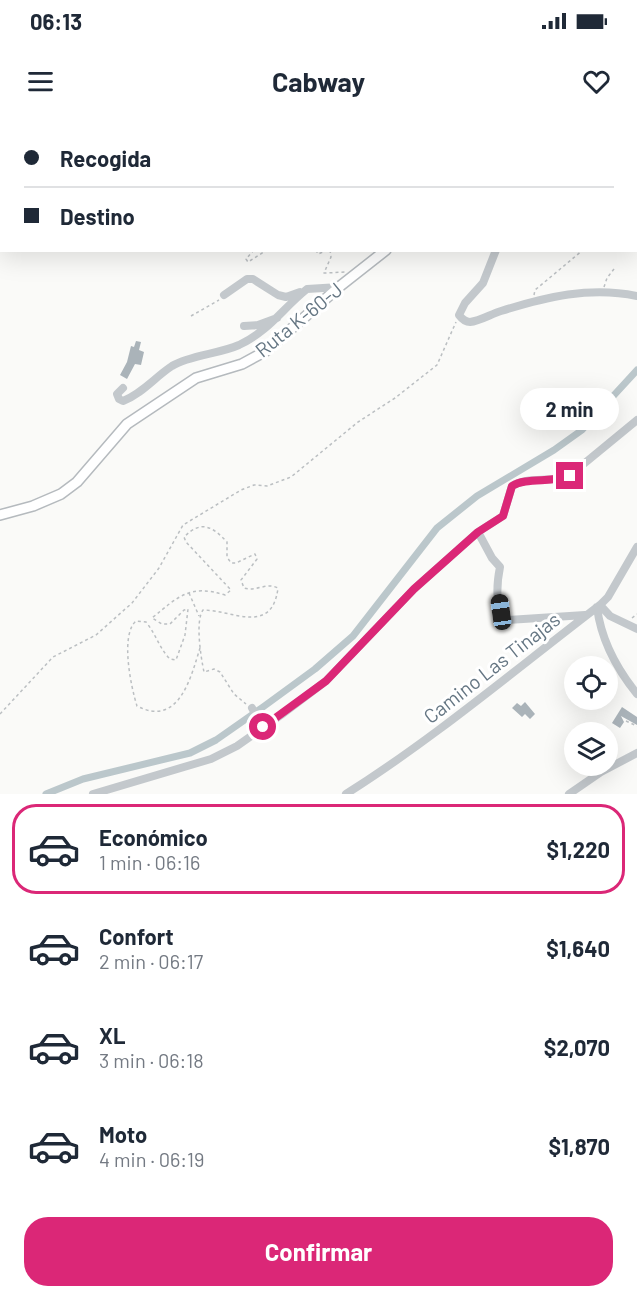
<!DOCTYPE html>
<html lang="es">
<head>
<meta charset="utf-8">
<style>
	:root { --surface:#fff; --page:#f6f6f7; --text:#1f2937; --muted:#747a83; --line:#e0e1e3; --accent:#db2777 }
	body { margin:0; font-family:Barlow,sans-serif; background:var(--page); color:var(--text); height:100vh; display:flex; flex-direction:column; font-size:22px; white-space:nowrap }
	* { box-sizing:border-box; margin:0 }
	p { font-size:20px; color:var(--muted) }
	.icon { flex:none; width:33px; height:33px; fill:none; stroke:currentColor; stroke-width:2; stroke-linecap:round; stroke-linejoin:round }
	.map { position:relative; height:674px; overflow:hidden }
	.side { display:flex; flex-direction:column; background:var(--surface); flex:1 }
	.side>* { flex:none }
	.hud { position:absolute; left:0px; top:0px; width:638px; height:132px; box-shadow:0 6px 24px #0002; display:grid; align-content:center; height:132px; padding:0 24px; background:var(--surface) }
	.tools { position:absolute; left:564px; top:536px; display:grid; gap:12px }
	.tools a { display:grid; place-items:center; width:54px; height:54px; border-radius:50%; background:var(--surface); box-shadow:0 6px 24px #0002; font-size:30px }
	.end { position:absolute; width:27px; height:27px; margin:-14px; border:8px solid #db2777; background:#fff; box-shadow:0 0 0 3px #fff }
	.from { border-radius:50% }
	.bubble { position:absolute; height:42px; border-radius:21px; background:var(--surface); box-shadow:0 6px 24px #0002; font-size:20px; font-weight:700; line-height:42px; text-align:center }
	.car { position:absolute; width:18px; height:36px; margin:-18px -9px; border-radius:8px; box-shadow:0 0 4px 2px #0007; background:linear-gradient(#222 24%,#8ab4d8 0 40%,#222 0 76%,#8ab4d8 0 86%,#222 0) }
	.hud b { display:flex; align-items:center; gap:21px; height:57px; font-size:22px }
	.hud b+b { border-top:2px solid var(--line) }
	.hud i { width:15px; height:15px; background:var(--text) }
	ul { padding:10px 0 0; list-style:none }
	li { display:flex; align-items:center; gap:18px; height:90px; margin:0 12px 9px; padding:0 12px; border:3px solid transparent; border-radius:24px }
	li div { flex:1 }
	li b { display:block; font-size:22px }
	li em { font-style:normal; font-weight:700 }
	li.selected { border-color:var(--accent) }
	li>.icon { width:54px; height:54px; stroke-width:1.5 }
	.cta { display:flex; gap:12px; margin-top:auto; padding:12px 24px }
	.cta a { flex:1; height:69px; border-radius:24px; background:var(--accent); color:#fff; font-size:24px; font-weight:700; line-height:69px; text-align:center }
	.status { display:flex; justify-content:space-between; align-items:center; height:42px; padding:0 30px; background:var(--surface); direction:ltr }
	.status svg { height:16px; fill:currentColor }
	header { display:flex; justify-content:space-between; align-items:center; height:78px; padding:0 24px; background:var(--surface); font-size:27px; font-weight:700 }
	.map>svg:first-child { display:block }
</style>
</head>
<body>
<div class="status"><b>06:13</b><svg viewBox="0 0 49 12"><path d="M0 12V9h3v3zM5 12V6h3v6zM10 12V3h3v9zM15 12V0h3v12zM26 1h20v11H26zM47 4h2v5h-2z"/></svg></div>
<header><svg class="icon" aria-label="menu" viewBox="0 0 24 24"><path d="M4 6h16M4 12h16M4 18h16"/></svg>Cabway<svg class="icon" aria-label="heart" viewBox="0 0 24 24"><path d="M12 20l-8-8c-3-5 5-10 8-4 3-6 11-1 8 4z"/></svg></header>
<div class="map">
<svg width="637" height="674" viewBox="0 0 637 674">
	<rect width="100%" height="100%" fill="#fafaf8"/>
	<g fill="none" stroke-linecap="round" stroke-linejoin="round">
		<path stroke="#bbc7cb" stroke-width="7" d="M46 674 83 659 190 633 216 620 263 587 315 549 353 516 437 408 477 376 554 330 582 310 637 250"/>
	</g>
	<path fill="#aab3b9" d="M136 221 141 222 139 230 144 232 141 245 135 244 127 259 120 255 127 242 131 226 134 227Z
		M525 582 535 594 530 599 525 594 522 597 512 588 517 583 521 586Z
		M622 587 637 597V605L621 596 624 602 620 608 612 603Z"/>
	<g fill="none" stroke-linecap="round" stroke-linejoin="round">
		<g stroke="#b5babe" stroke-width="12">
			<path id="major" d="M572 2 575 0
				M0 395 33 386 61 374 77 362 127 304 196 258 242 244 266 231 339 167 386 130"/>
		</g>
		<path stroke="#bbbfc2" stroke-width="1.5" stroke-dasharray="3 3" stroke-linecap="butt" d="M46 2V0
			M84 2 85 0
			M141 2 142 0
			M146 2 147 0
			M164 2 166 0
			M178 2V0
			M636 87H637
			M254 130 246 139 248 142 267 130
			M316 130 318 134 328 130
			M330 130 331 137 324 153 347 152
			M604 167 607 158 614 149
			M534 175 535 170 583 130
			M191 196 219 180
			M189 473 199 496
			M632 498 637 494
			M200 528C191 557 179 608 137 586 131 567 120 515 136 501L146 502C156 514 159 528 170 539L176 540 185 515 188 489 184 490 170 504H162L152 498C179 476 190 464 225 475L231 470 186 422 184 417C201 400 212 406 227 422V437L231 443H236L255 434 257 439 241 460 244 468C256 472 266 462 278 468 272 516 232 490 203 490 195 501 201 538 204 552L214 549 220 552 234 574 246 584
			M0 594 53 537 96 515 132 483 159 448 183 405 241 370 254 365 267 366 291 357 358 302 395 278 437 245 456 202
			M626 601 637 606"/>
		<path stroke="#c3c8cc" stroke-width="8" d="M555 0 556 2
			M3 2V0
			M0 16 2 8
			M0 63H2
			M0 117 2 116
			M496 130 483 163 465 183 459 195C462 199 465 202 470 202 480 201 491 194 501 191 546 177 590 166 637 176
			M224 175 247 159H253L278 175 286 177 300 172
			M244 206 258 205 277 198
			M123 268 117 274 119 279 123 281C143 273 155 257 172 246 190 235 219 234 239 225 270 210 281 190 307 169L339 167
			M478 412 492 438 500 447C497 462 494 489 507 500L585 495
			M600 485 610 496 637 509
			M597 487C601 520 616 548 637 574
			M252 588 263 607
			M93 674 211 639 237 626 281 595 326 561 414 469 478 412 503 396 512 366C527 356 551 363 569 356L637 300
			M346 674C436 617 516 549 600 485L608 477 637 427
			M569 674 601 652 637 633"/>
		<use href="#major" stroke="#fff" stroke-width="9"/>
	</g>
	<g fill="none" stroke-linecap="round" stroke-linejoin="round">
		<path stroke="#db2777" stroke-width="8" d="M263 607 326 561 414 469 478 412 503 396 512 366C526 357 551 363 570 356"/>
	</g>
	<g text-anchor="middle" stroke-width="6" stroke-linejoin="round" paint-order="stroke">
		<g font-size="20" fill="#657683" stroke="#fff">
			<text transform="translate(299 200) rotate(-39)" y="7">Ruta K-60-J</text>
			<text transform="translate(492 548) rotate(-38)" y="7">Camino Las Tinajas</text>
		</g>
	</g>
</svg>
<div class="tools">
<a><svg class="icon" aria-label="locate" viewBox="0 0 24 24"><circle cx="12" cy="12" r="6"/><path d="M12 2v4M12 18v4M2 12h4M18 12h4"/></svg></a>
<a><svg class="icon" aria-label="layers" viewBox="0 0 24 24"><path d="M12 4l9 5-9 5-9-5zM3 14l9 5 9-5"/></svg></a>
</div>
<i class="end from" style="left:263px;top:607px"></i>
<i class="end" style="left:570px;top:356px"></i>
<div class="bubble" style="left:520px;top:268px;width:99px">2 min</div>
<i class="car" style="left:501px;top:492px;rotate:352deg"></i>
<div class="hud">
<b><i class="from"></i>Recogida</b>
<b><i></i>Destino</b>
</div>
</div>
<section class="side">
<ul>
<li class="selected"><svg class="icon" aria-label="car" viewBox="0 0 24 24"><path d="M5 17H2v-5l4-1 3-4h7l3 4 3 1v5h-3M9 17h6M6 11h13"/><circle cx="7" cy="17" r="2"/><circle cx="17" cy="17" r="2"/></svg><div><b>Económico</b><p>1 min · 06:16</p></div><em>$1,220</em></li>
<li><svg class="icon" aria-label="car" viewBox="0 0 24 24"><path d="M5 17H2v-5l4-1 3-4h7l3 4 3 1v5h-3M9 17h6M6 11h13"/><circle cx="7" cy="17" r="2"/><circle cx="17" cy="17" r="2"/></svg><div><b>Confort</b><p>2 min · 06:17</p></div><em>$1,640</em></li>
<li><svg class="icon" aria-label="car" viewBox="0 0 24 24"><path d="M5 17H2v-5l4-1 3-4h7l3 4 3 1v5h-3M9 17h6M6 11h13"/><circle cx="7" cy="17" r="2"/><circle cx="17" cy="17" r="2"/></svg><div><b>XL</b><p>3 min · 06:18</p></div><em>$2,070</em></li>
<li><svg class="icon" aria-label="car" viewBox="0 0 24 24"><path d="M5 17H2v-5l4-1 3-4h7l3 4 3 1v5h-3M9 17h6M6 11h13"/><circle cx="7" cy="17" r="2"/><circle cx="17" cy="17" r="2"/></svg><div><b>Moto</b><p>4 min · 06:19</p></div><em>$1,870</em></li>
</ul>
<div class="cta"><a>Confirmar</a></div>
</section>
</body>
</html>
